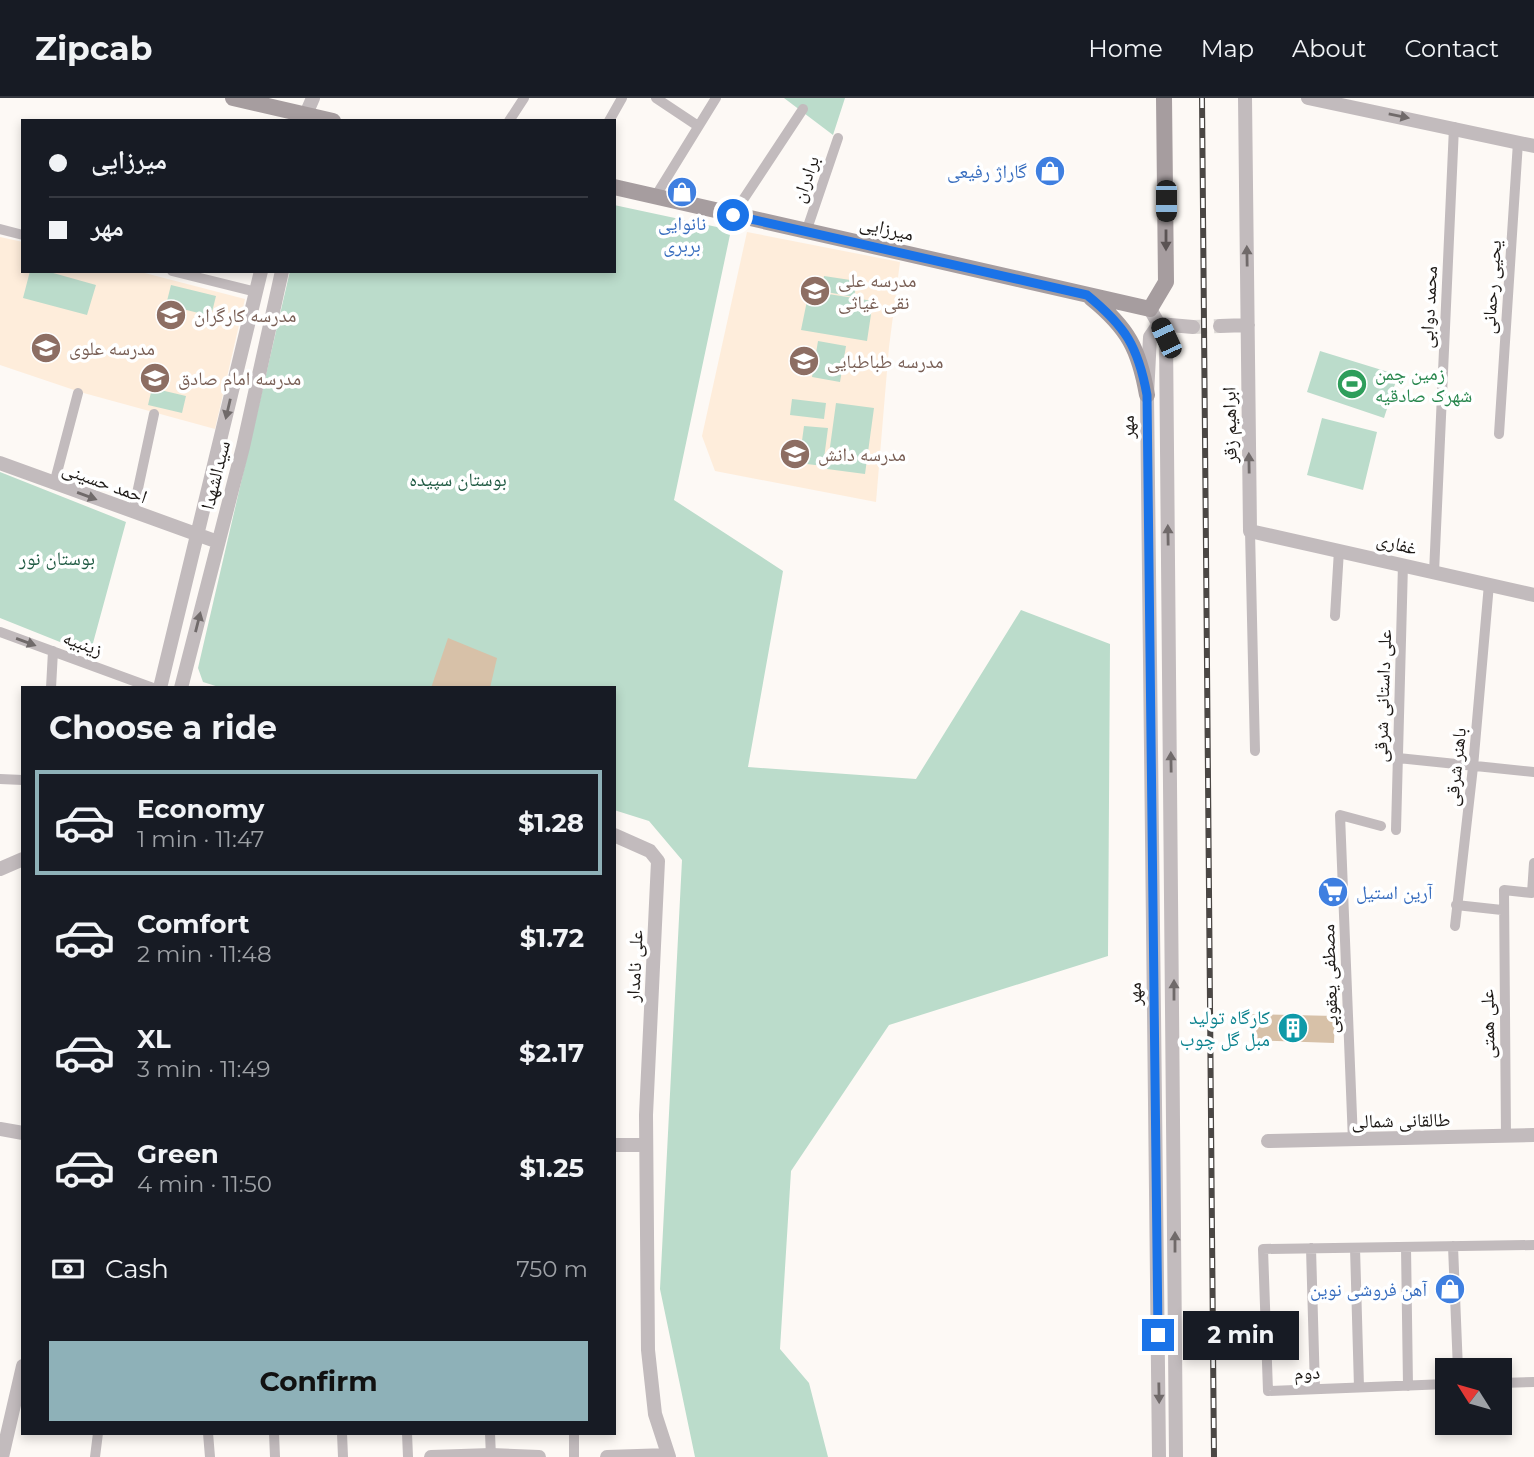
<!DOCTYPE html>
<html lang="en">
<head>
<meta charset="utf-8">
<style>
	:root { --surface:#171b24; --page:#242831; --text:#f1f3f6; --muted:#9ea1a6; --line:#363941; --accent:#8eb1b8 }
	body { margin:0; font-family:Montserrat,"Noto Naskh Arabic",sans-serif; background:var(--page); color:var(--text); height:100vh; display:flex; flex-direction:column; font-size:26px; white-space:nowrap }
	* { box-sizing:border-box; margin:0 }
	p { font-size:23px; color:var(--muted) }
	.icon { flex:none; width:38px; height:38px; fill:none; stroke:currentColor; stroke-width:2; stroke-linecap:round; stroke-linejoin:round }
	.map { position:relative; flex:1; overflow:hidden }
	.details { position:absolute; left:21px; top:588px; width:595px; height:749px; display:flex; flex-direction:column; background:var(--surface); border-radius:0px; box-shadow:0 4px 10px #0003 }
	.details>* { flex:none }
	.guide { position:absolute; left:21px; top:21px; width:595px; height:154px; border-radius:0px; box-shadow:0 4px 10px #0003; display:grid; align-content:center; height:154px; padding:0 28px; background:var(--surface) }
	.needle { width:46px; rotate:307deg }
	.tools { position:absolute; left:1435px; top:1260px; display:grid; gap:14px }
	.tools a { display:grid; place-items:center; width:77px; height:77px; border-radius:0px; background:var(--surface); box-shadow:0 4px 10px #0003; font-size:35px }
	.end { position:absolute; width:32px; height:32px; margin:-16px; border:9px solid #1a73e8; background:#fff; box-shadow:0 0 0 4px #fff }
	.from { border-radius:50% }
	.bubble { position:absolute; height:49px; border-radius:0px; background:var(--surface); box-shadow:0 4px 10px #0003; font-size:23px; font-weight:700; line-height:49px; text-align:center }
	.car { position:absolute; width:21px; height:42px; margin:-21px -10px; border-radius:9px; box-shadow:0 0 5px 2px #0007; background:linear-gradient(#222 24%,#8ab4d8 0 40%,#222 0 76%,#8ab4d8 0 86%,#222 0) }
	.guide b { display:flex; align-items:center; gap:24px; height:66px; font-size:26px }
	.guide b+b { border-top:2px solid var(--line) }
	.guide i { width:18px; height:18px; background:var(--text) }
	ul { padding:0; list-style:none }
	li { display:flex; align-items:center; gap:21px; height:105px; margin:0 14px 10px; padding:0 14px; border:4px solid transparent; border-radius:0px }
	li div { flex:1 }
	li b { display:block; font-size:26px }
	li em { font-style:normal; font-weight:700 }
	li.selected { border-color:var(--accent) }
	li>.icon { width:63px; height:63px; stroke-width:1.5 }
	h2 { padding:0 28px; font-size:32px; line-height:84px }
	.pay { display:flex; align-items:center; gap:18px; height:77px; padding:0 28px; font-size:26px }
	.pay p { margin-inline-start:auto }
	.action { display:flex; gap:14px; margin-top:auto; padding:14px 28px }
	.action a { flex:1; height:80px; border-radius:0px; background:var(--accent); color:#111; font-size:28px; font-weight:700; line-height:80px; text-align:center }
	header { display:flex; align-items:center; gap:42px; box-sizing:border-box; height:98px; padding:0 35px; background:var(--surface); border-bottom:2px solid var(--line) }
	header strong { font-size:33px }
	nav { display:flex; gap:38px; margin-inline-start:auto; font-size:24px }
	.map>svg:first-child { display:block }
</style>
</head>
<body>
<header>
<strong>Zipcab</strong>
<nav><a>Home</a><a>Map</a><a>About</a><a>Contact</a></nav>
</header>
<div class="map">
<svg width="1534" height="1359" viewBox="0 0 1534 1359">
	<rect width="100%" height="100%" fill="#fdf9f5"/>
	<path fill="#feeddb" d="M747 134 900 164 889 249 876 404 715 373 702 338Z
		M0 139 23 144V173H137L245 201 215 331 80 294 0 267Z"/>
	<path fill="#bbdccb" d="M784 0H845L833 37Z
		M614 107 731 132 674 402 783 473 748 669 916 681 1021 512 1110 546 1108 858 889 927 791 1073 780 1251 809 1285 828 1359H695L660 1191 682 762 649 723 614 712V590H222L203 584 198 570 290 173H614Z
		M30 173H46L96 187 87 217 23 200Z
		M824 178 857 183 854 199 821 193Z
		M171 187 216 198 211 218 166 207Z
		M809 193 873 203 867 243 801 232Z
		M818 243 846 248 840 284 812 279Z
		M1320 253 1398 277 1384 320 1307 294Z
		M152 290 186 298 182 315 148 307Z
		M792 301 826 305 824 321 790 317Z
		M836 305 874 310 865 376 827 371Z
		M1322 320 1377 334 1363 392 1307 377Z
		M804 328 828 330 823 368 799 365Z
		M0 374 126 424 90 556 0 520Z"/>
	<path fill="#d7c1a8" d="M448 540 497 560 490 590H431Z
		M1251 916 1335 918 1334 945 1250 942Z"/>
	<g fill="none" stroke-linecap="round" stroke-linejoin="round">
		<path stroke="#dbd7d4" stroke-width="14" stroke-dasharray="14 7" stroke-linecap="butt" d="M1193 229 1220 228"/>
		<path stroke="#c2bbbd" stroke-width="10" d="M656 0 698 28
			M509 23 524 0
			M609 23 622 0
			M655 99 716 0
			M733 117 803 11
			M0 131 23 137
			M806 134 838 40
			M172 173 256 194
			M1499 336 1518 44
			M54 386 78 295
			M133 414 154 316
			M1250 433 1255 653
			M1434 475 1454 29
			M1335 518 1339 452
			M0 534 153 590
			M51 590 53 553
			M1398 660 1534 674
			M0 681 23 682
			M1396 732 1403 466
			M1456 807 1502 812
			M1455 828 1473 669 1489 486
			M1506 1039 1504 792 1532 795 1534 765
			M1353 1043 1340 717 1381 728
			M1453 1148 1458 1272
			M1406 1149 1408 1288
			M1311 1150 1315 1291
			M1355 1150 1359 1289
			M1500 1285 1534 1284
			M1447 1286 1268 1293 1263 1151 1534 1147
			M208 1335 210 1359
			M274 1335 275 1359
			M342 1335 343 1359
			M407 1335 408 1359
			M490 1335 491 1359
			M574 1335V1359
			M95 1359 98 1335"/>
		<path stroke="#c2bbbd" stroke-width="14" d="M1245 0 1250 433 1534 497
			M1308 0 1534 48
			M303 23 313 0
			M1150 211 1166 239 1176 1359
			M1159 226 1150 239 1147 297 1159 1359
			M1159 226 1193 229
			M1220 228 1248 227
			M0 365 218 444
			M160 590 261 173
			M181 590 243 349 282 173
			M614 737 650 753 658 763 646 1017 648 1252 655 1316 669 1359
			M0 771 23 761
			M0 1031 23 1035
			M1268 1043 1534 1037
			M614 1047H646
			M2 1359 23 1268
			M431 1359 491 1357 539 1359
			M607 1359 668 1357"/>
		<path stroke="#a69d9f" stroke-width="16" d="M233 0 333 23
			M614 89 1150 211 1166 184 1164 0
			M1091 200C1128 230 1139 251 1147 297"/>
		<g stroke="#4b4744" stroke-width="6">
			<path id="rail" d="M1202 0 1214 1359"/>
		</g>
		<use href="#rail" stroke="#fff" stroke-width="3.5" stroke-dasharray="10" stroke-linecap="butt"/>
	</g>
	<defs><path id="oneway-solid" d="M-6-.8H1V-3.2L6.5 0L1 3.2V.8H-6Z" transform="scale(1.75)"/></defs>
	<g fill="#706a6a">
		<use href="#oneway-solid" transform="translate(1399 18) rotate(11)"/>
		<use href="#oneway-solid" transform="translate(1247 158) rotate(-91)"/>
		<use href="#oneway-solid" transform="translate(228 311) rotate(103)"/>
		<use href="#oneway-solid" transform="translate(1249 365) rotate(-91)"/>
		<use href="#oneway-solid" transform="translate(87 398) rotate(20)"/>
		<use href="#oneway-solid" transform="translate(1168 437) rotate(-91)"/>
		<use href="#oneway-solid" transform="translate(198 524) rotate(-76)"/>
		<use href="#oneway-solid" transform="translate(26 544) rotate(20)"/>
		<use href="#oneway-solid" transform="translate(1171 664) rotate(-91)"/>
		<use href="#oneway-solid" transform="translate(1174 892) rotate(-90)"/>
		<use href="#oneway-solid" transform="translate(1175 1144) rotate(-90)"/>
		<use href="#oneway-solid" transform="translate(1159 1295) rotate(89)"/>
	</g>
	<use fill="#5b5454" href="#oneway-solid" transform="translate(1166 142) rotate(90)"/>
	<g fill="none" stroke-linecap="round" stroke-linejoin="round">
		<path stroke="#1a73e8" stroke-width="9" d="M733 117 1087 197C1125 228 1138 248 1147 297L1158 1237"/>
	</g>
	<defs>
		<g id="shop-disc" transform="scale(1.575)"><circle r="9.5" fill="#3f7fe0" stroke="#fff"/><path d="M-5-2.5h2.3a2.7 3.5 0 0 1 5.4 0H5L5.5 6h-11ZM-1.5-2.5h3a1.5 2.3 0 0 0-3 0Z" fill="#fff"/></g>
		<g id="school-disc" transform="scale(1.575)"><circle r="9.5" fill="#8d6e63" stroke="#fff"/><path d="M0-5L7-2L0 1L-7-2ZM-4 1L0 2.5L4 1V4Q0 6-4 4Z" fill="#fff"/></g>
		<g id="stadium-disc" transform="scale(1.575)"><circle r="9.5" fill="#2e9e5b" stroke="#fff"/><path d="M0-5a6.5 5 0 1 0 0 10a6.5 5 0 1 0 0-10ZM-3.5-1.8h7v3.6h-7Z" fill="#fff"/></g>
		<g id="supermarket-disc" transform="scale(1.575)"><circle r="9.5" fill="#3f7fe0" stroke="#fff"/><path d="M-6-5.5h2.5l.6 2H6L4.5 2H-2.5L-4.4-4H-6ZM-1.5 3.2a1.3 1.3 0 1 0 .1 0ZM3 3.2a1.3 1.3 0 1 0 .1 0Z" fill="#fff"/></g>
		<g id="building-disc" transform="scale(1.575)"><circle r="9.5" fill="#0f9aa8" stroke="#fff"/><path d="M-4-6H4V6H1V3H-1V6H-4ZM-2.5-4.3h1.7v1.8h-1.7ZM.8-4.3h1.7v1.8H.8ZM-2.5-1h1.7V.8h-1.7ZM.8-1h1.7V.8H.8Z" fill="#fff"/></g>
	</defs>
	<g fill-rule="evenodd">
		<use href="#shop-disc" x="1050" y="73"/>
		<use href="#shop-disc" x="682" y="94"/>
		<use href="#school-disc" x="815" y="193"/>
		<use href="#school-disc" x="171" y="217"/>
		<use href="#school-disc" x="46" y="250"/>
		<use href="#school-disc" x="804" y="263"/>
		<use href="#school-disc" x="155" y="280"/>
		<use href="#stadium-disc" x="1352" y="286"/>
		<use href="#school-disc" x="795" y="356"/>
		<use href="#supermarket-disc" x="1333" y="794"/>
		<use href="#building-disc" x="1293" y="930"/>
		<use href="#shop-disc" x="1450" y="1191"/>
	</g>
	<g text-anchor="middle" stroke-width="7" stroke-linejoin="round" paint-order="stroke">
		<g font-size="19" fill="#366cbe" stroke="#fff" text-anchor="end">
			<text x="1027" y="80">گاراژ رفیعی</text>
			<text x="682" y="132" text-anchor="middle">نانوایی<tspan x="682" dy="22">بربری</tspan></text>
			<text x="1356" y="801" text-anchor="start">آرین استیل</text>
			<text x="1427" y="1198">آهن فروشی نوین</text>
		</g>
		<g font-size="19" fill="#1d1916" stroke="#fff">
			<text transform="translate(805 81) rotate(-71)" y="7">برادران</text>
			<text transform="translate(887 130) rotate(13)" y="7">میرزایی</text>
			<text transform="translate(1491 189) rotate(-86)" y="7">یحیی رحمانی</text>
			<text transform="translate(1428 209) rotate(-87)" y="7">محمد دوابی</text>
			<text transform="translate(1229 327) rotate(-91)" y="7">ابراهیم زقر</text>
			<text transform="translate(1127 329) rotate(-91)" y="7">مهر</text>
			<text transform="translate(215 377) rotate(-76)" y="7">سیدالشهدا</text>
			<text transform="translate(105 384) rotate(20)" y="7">احمد حسینی</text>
			<text transform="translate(1397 445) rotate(14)" y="7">غفاری</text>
			<text transform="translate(83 545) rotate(20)" y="7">زینبیه</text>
			<text transform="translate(1382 598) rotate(-88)" y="7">علی داستانی شرقی</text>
			<text transform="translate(1455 669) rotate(-84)" y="7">باهنر شرقی</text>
			<text transform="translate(634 868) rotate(-87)" y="7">علی نامدار</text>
			<text transform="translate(1329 881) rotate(-92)" y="7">مصطفی یعقوبی</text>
			<text transform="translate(1134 896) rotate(-91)" y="7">مهر</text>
			<text transform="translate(1487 926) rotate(-91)" y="7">علی همتی</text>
			<text transform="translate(1401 1022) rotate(-1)" y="7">طالقانی شمالی</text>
			<text transform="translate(1307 1274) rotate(-2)" y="7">دوم</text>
		</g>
		<g font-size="19" fill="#785e54" stroke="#fff" text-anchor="start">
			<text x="838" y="189">مدرسه علی<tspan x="838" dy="22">نقی غیاثی</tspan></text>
			<text x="194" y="224">مدرسه کارگران</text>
			<text x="69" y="257">مدرسه علوی</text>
			<text x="827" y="270">مدرسه طباطبایی</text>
			<text x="178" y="287">مدرسه امام صادق</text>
			<text x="818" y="363">مدرسه دانش</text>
		</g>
		<g font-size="19" fill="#27864d" stroke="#fff" text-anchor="start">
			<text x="1375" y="282">زمین چمن<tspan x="1375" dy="22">شهرک صادقیه</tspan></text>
		</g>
		<g font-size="19" fill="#215b44" stroke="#fff">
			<text x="458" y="388">بوستان سپیده</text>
			<text x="57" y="467">بوستان نور</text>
		</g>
		<g font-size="19" fill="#0d838f" stroke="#fff" text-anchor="end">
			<text x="1270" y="926">کارگاه تولید<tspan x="1270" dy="22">مبل گل چوب</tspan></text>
		</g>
	</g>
</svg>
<div class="tools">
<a><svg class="needle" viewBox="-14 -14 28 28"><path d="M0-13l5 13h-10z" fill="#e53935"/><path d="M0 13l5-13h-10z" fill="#9ea1a6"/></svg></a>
</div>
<i class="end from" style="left:733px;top:117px"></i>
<i class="end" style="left:1158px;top:1237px"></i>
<div class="bubble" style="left:1183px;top:1213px;width:116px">2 min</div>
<i class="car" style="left:1166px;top:103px;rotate:180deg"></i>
<i class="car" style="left:1166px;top:240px;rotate:335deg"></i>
<div class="guide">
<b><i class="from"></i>میرزایی</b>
<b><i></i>مهر</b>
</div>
<section class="details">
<h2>Choose a ride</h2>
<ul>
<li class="selected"><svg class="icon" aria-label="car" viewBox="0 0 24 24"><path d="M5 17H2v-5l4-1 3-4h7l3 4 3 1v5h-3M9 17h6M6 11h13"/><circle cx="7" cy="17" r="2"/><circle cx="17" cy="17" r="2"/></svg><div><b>Economy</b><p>1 min · 11:47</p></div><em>$1.28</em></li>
<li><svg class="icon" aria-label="car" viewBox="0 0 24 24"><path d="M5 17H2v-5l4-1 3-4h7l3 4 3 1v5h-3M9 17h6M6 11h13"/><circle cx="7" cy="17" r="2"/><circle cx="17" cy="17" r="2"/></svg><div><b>Comfort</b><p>2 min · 11:48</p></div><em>$1.72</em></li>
<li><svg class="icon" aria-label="car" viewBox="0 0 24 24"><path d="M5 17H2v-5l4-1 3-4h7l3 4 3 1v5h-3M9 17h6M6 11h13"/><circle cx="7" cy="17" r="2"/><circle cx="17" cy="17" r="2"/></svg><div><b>XL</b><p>3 min · 11:49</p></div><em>$2.17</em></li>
<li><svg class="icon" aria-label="car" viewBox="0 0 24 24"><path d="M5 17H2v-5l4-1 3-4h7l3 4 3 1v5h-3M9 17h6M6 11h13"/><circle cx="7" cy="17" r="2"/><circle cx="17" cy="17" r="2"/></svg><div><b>Green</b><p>4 min · 11:50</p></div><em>$1.25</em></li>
</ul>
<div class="pay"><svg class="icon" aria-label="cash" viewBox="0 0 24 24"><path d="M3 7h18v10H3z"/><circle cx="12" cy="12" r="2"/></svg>Cash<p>750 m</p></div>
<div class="action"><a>Confirm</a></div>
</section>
</div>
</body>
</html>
